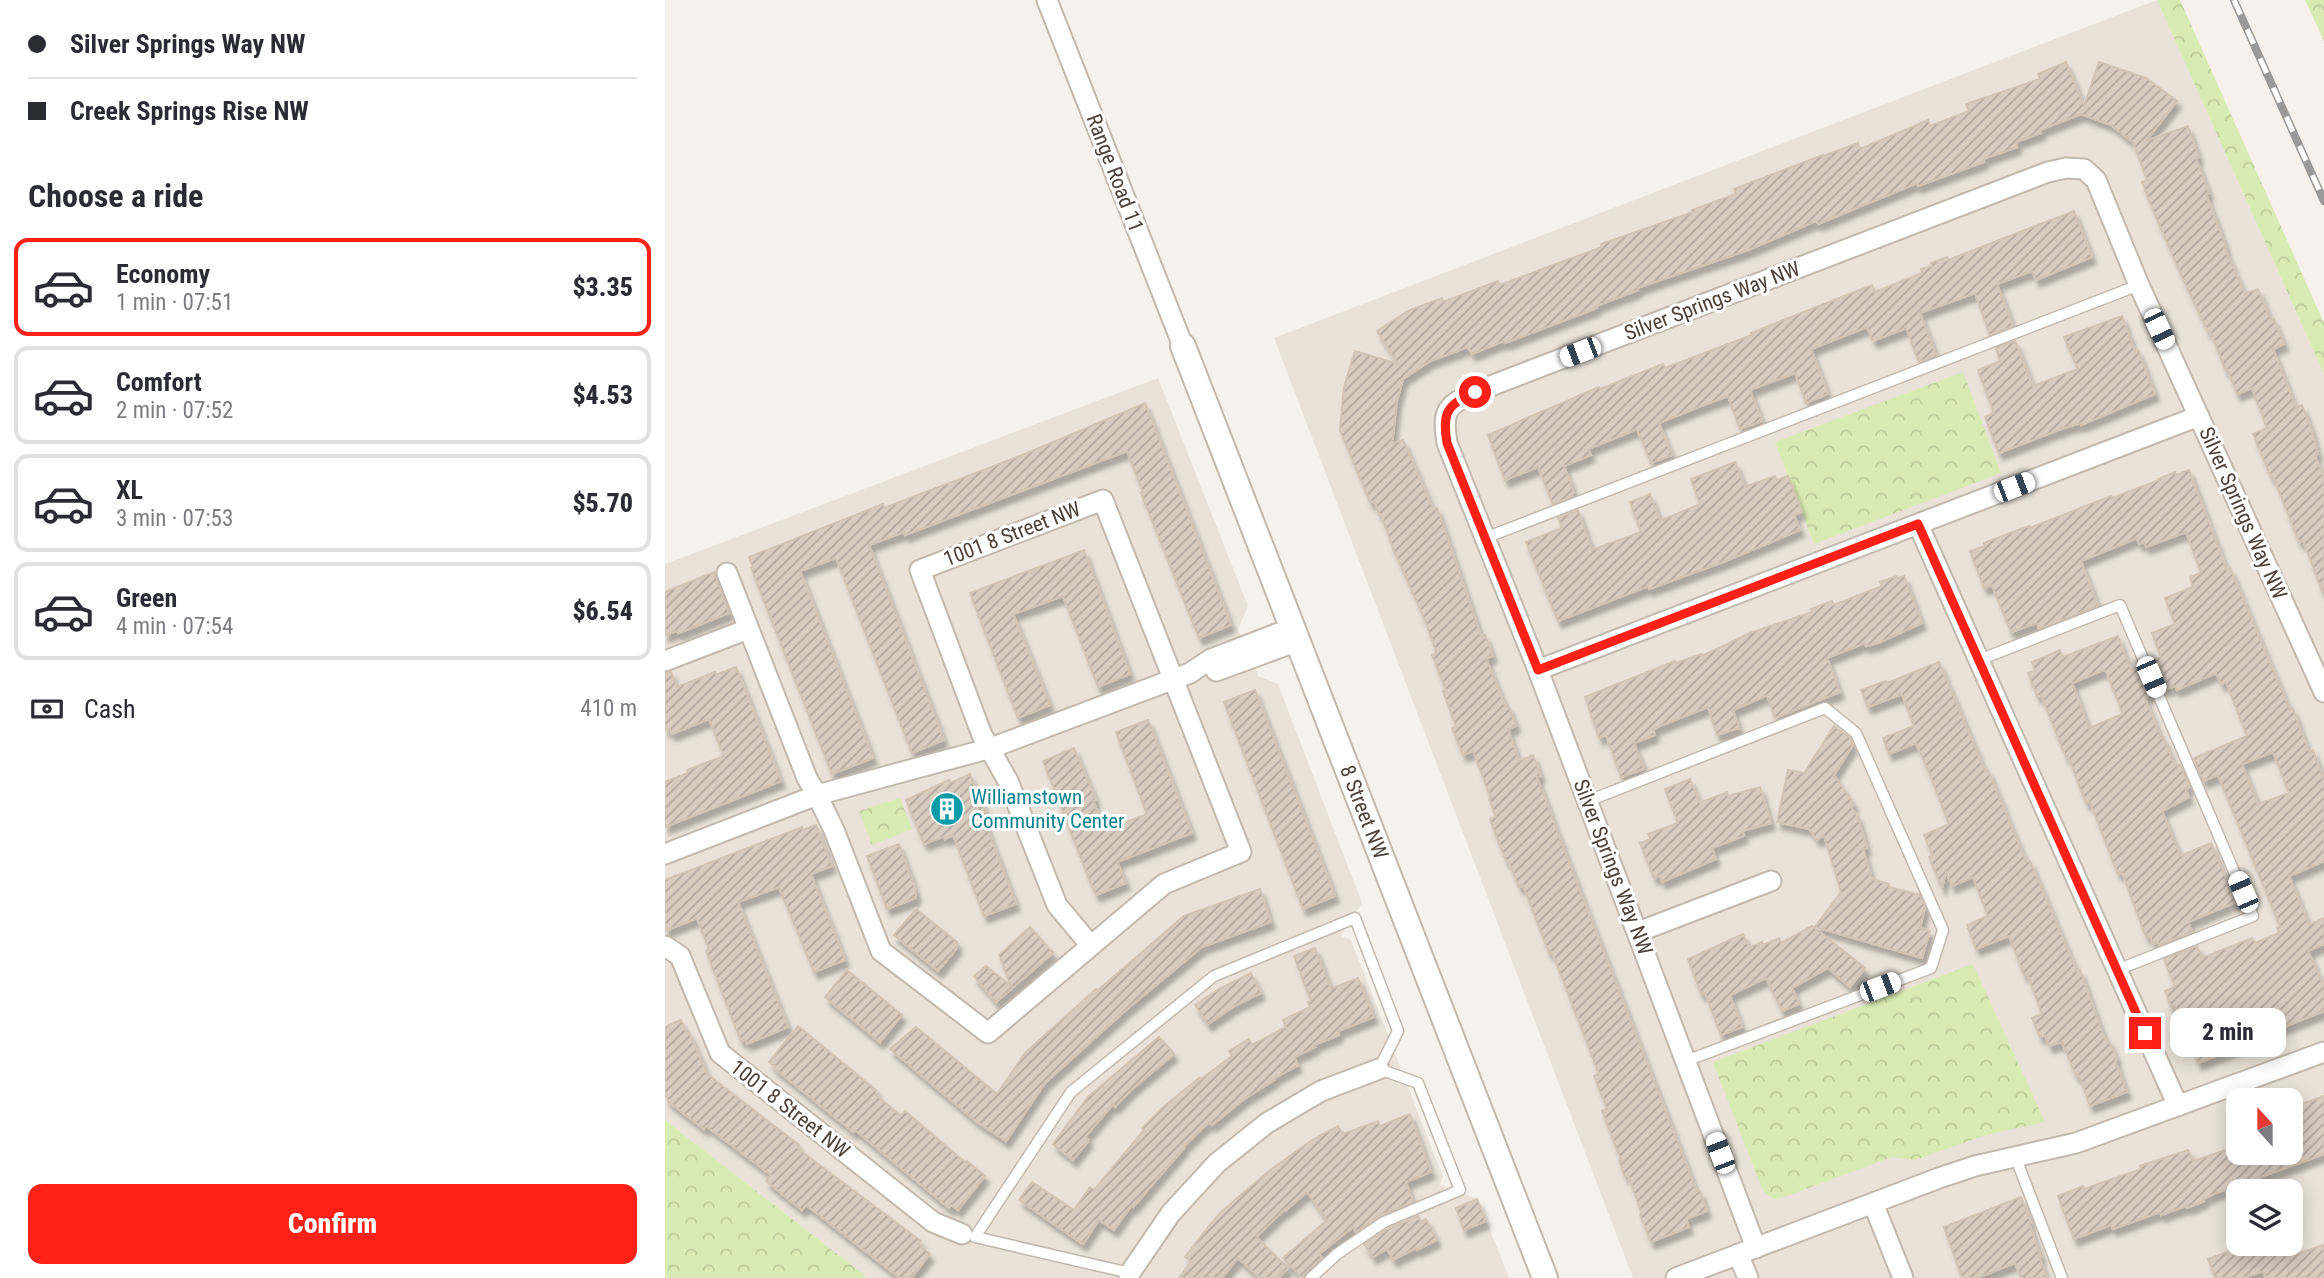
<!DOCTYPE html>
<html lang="en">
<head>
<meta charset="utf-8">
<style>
	:root { --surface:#fff; --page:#f7f7f7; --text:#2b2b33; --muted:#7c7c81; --line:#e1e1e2; --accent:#ff2118 }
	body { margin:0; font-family:"Roboto Condensed",sans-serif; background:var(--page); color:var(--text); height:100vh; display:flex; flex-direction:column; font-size:26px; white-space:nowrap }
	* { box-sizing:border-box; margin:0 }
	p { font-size:23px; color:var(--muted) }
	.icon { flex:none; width:38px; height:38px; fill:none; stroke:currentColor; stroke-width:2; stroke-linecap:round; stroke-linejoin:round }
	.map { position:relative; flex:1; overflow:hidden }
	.drawer { display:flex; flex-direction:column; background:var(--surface); width:665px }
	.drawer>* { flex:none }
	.guide { display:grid; align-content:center; height:154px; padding:0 28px; background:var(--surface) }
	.needle { width:46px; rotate:339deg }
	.controls { position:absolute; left:1561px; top:1088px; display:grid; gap:14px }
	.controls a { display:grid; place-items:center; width:77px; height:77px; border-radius:14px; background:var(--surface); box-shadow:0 4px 18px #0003; font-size:35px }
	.end { position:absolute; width:32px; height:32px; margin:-16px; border:9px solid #ff2118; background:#fff; box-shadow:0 0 0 4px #fff }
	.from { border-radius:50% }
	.bubble { position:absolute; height:49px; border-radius:14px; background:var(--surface); box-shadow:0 4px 18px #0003; font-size:23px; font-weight:800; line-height:49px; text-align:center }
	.car { position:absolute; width:21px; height:42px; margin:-21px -10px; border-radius:9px; box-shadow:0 0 5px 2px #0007; background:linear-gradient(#fff 24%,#345 0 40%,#fff 0 76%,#345 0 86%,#fff 0) }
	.guide b { display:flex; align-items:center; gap:24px; height:66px; font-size:26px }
	.guide b+b { border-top:2px solid var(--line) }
	.guide i { width:18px; height:18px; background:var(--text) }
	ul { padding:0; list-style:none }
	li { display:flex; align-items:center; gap:21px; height:98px; margin:0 14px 10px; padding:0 14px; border:4px solid var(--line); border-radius:14px }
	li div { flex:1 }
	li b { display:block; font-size:26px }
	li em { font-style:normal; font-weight:800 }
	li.current { border-color:var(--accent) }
	li>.icon { width:63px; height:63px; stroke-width:1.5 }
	h2 { padding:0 28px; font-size:32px; line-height:84px }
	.pay { display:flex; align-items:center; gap:18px; height:77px; padding:0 28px; font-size:26px }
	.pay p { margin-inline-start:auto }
	.primary-button { display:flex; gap:14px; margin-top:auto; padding:14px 28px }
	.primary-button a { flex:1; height:80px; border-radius:14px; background:var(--accent); color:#fff; font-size:28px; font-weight:800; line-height:80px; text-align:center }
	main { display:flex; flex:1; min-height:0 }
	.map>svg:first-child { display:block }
</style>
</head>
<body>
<main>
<section class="drawer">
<div class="guide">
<b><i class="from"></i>Silver Springs Way NW</b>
<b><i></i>Creek Springs Rise NW</b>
</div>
<h2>Choose a ride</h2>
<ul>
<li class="current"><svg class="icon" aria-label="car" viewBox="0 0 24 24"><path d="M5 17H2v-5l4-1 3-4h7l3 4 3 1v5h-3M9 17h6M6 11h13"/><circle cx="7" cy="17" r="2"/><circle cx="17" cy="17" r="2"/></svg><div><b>Economy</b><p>1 min · 07:51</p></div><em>$3.35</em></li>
<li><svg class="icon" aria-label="car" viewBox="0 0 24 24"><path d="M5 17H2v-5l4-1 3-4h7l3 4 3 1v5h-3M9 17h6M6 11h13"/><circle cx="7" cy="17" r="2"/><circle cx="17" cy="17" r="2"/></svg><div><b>Comfort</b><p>2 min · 07:52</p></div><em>$4.53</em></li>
<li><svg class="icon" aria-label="car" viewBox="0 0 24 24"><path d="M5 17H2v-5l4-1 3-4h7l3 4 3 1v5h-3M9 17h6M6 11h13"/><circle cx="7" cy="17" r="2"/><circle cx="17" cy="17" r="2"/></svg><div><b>XL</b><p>3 min · 07:53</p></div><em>$5.70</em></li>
<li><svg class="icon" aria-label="car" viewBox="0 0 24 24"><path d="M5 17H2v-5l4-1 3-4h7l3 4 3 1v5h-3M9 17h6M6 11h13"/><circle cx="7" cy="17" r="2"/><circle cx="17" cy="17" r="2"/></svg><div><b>Green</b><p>4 min · 07:54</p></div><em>$6.54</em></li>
</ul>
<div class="pay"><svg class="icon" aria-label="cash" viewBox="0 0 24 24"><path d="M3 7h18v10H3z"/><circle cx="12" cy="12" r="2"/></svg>Cash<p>410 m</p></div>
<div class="primary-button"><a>Confirm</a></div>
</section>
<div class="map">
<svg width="1659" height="1278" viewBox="0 0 1659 1278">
	<defs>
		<pattern id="park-crowns" width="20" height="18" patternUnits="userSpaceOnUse" patternTransform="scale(1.75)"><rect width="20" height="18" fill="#d8ebb2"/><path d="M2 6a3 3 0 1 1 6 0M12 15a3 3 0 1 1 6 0" fill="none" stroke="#bbcb9a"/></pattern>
		<pattern id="building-hatch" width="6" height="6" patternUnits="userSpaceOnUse" patternTransform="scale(1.75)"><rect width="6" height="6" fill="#d8ccbf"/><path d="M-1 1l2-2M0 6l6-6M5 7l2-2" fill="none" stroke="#b1a79c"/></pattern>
		<filter id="shadow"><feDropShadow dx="4" dy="7" stdDeviation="2" flood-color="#0004"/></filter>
	</defs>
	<rect width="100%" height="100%" fill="#f6f1eb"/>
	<path fill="#eae2d8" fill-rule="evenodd" d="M1492 0 1659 374V1278H968L609 338ZM1573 1101H1626V1153H1573ZM1573 1192H1626V1244H1573Z
		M493 378 583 606 573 629 593 676 613 684 697 903 676 936 686 940 778 1177 775 1185 813 1199 844 1278H203L0 1120V564Z"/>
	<path fill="url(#park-crowns)" d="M1492 0H1515L1659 323V374Z
		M1640 0H1659V41Z
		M1298 372 1336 473 1149 544 1110 442Z
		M235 798 247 829 207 845 194 811Z
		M1308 964 1380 1122 1321 1135 1250 1160 1227 1157 1119 1197 1109 1199 1100 1193 1096 1186 1048 1062Z
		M0 1120 203 1278H0Z"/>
	<path fill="url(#building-hatch)" stroke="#d3c3b2" stroke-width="2" fill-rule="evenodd" filter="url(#shadow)" d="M1401 62 1419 106 1434 62 1481 78 1512 101 1481 141 1523 126 1534 157 1531 158 1544 193 1541 194 1561 247H1559L1580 294 1593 289 1606 321 1609 319 1619 344 1608 349 1631 408 1637 405 1647 431 1653 454 1650 455 1659 479V591H1657L1638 540 1634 542 1608 476 1606 477 1588 434 1602 428 1587 388 1572 394 1563 370 1561 371 1545 331 1543 332 1513 268 1485 203 1477 182 1482 180 1468 142 1446 125 1416 114 1375 130 1376 133 1351 142 1352 147 1318 159 1319 162 1253 186 1252 183 1153 224 1151 221 1083 250 972 288 973 290 931 306 932 308 840 343 839 341 807 354 803 347 765 361 738 379 732 401 727 444 738 440 768 509 772 508 816 636 820 635 828 656 821 658 840 706 843 705 851 726 843 729 854 761 868 755 876 776 872 777 903 860 1032 1192 1035 1191 1042 1211 1021 1219 1024 1227 986 1242 975 1215 977 1214 963 1175 960 1176 954 1161 956 1160 937 1111 942 1109 929 1076 934 1074 887 952 884 953 858 885 854 887 843 860 841 861 825 819 831 817 824 799 826 798 808 751 798 755 787 728 791 726 778 691 781 690 767 655 772 654 760 620 727 546 716 514H714L709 501 705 502 675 430 679 387 690 351 733 364 712 331 743 311 777 298 778 302 833 281 835 285 891 264 937 247 936 244 1028 212 1027 210 1071 194 1069 189 1158 155V156L1193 143 1195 149 1263 120 1265 126 1304 111 1301 104 1375 79 1373 74Z
		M1409 211 1427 257 1371 280 1367 271 1332 284 1348 326 1345 327 1325 335 1310 293 1255 313 1271 355 1254 362 1241 328 1208 341 1202 327 1146 349 1163 394 1141 403 1130 373 1085 390 1097 421 1075 429 1063 396 1031 408 994 423 1007 455 986 463 972 429 923 449 926 455 899 466 909 492 907 493 908 496 888 504 873 467 840 480 823 435 934 387 935 389 998 364 1000 368 1087 335 1086 333 1207 285 1210 292 1257 273 1256 269 1267 266 1266 263 1282 257 1283 260Z
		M1457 316 1470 352 1473 350 1490 394 1416 425V423L1399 428 1334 453 1320 417 1329 413 1313 370 1335 361 1331 348 1350 341 1368 386 1413 369 1399 337Z
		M480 403 566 625 534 638 476 493H478L462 451 240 535 239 532 204 545 279 740 247 753 171 558 135 571 208 758 167 774 86 568 88 567 84 557 218 504 219 508 365 452Z
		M1070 462 1080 487 1110 476 1112 480 1123 476 1137 512 1129 515 1135 530 1058 562 984 589V586L893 621 861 542 897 528 893 518 913 510 927 550 976 532 965 502 985 494 995 521 1035 504 1026 479Z
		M1524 470 1562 570 1565 568 1625 710 1628 709 1644 752 1648 750 1659 780V861L1624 876 1644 925 1659 918V944L1643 951 1659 987V1011L1596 1036 1597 1038 1533 1063 1510 1005 1506 1007 1500 991 1510 987 1499 959 1532 946 1537 958 1587 938 1590 943 1614 933 1612 928 1615 926 1553 775 1538 781 1529 758 1582 736 1561 682 1556 684 1551 673 1512 690 1510 686 1499 690 1487 661 1496 657 1487 633 1510 624 1500 598 1528 587 1525 577 1536 573 1521 532 1481 547 1479 542 1474 544 1472 538 1416 561 1433 606 1374 629 1372 623 1346 632 1327 585 1319 588 1305 551 1320 546 1319 543 1350 531 1364 526 1365 528 1446 496 1447 498 1494 480 1493 479 1510 472 1511 475ZM1608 752 1624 793 1593 804 1577 764Z
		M419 550 465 674 433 687 398 596 348 614 385 705 353 718 305 593Z
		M49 572 64 613 14 633 12 631 0 635V592Z
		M1232 576V578L1239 576 1257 623 1213 643 1201 646 1200 643 1162 658 1175 692 1110 718 1102 695 1068 710 1074 728 1052 735 1043 707 997 725 988 730 990 735 969 743 979 769 956 777 941 735 934 738 920 697 1010 661 1011 663 1036 654 1037 656 1085 633 1147 612 1146 609 1167 601 1169 605 1217 586 1215 582Z
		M1453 636 1466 670 1473 667 1486 695 1480 698 1496 738 1498 737 1510 766 1515 764 1525 787 1521 789 1524 797 1497 811 1515 856 1546 843 1571 902 1523 922 1527 932 1494 945 1493 942 1488 944 1485 936 1481 937 1457 872 1453 874 1425 802 1421 803 1403 756 1401 757 1376 695 1372 696 1363 673 1370 671 1367 662 1395 650 1398 657ZM1436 671H1441L1458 714 1424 728 1407 683Z
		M1274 662 1320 771 1323 770 1361 862 1365 861 1412 972 1415 970 1440 1040 1443 1039 1452 1059 1450 1060 1462 1092 1425 1106 1414 1075 1411 1076 1397 1042 1384 1046 1380 1035 1375 1037 1367 1018 1377 1014 1362 973 1359 975 1344 936 1311 949 1302 925 1323 916 1308 877 1287 886 1281 872 1277 888 1264 857 1268 856 1259 835 1284 824 1263 770 1251 743 1224 754 1218 738 1249 726 1237 694 1203 707 1196 690 1221 681 1222 683Z
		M71 667 116 781 0 827V782L23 773 22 770 59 756 44 719 7 734 5 729 0 731V673L6 672 12 687 50 672 51 675Z
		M590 690 670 896 638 909 559 702Z
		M483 720 527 833 452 862 461 883 431 895 423 877 425 875 423 876 378 761 409 748 431 800 428 801 440 830 482 814 451 732Z
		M1169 726 1185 738 1188 745 1169 775 1189 804 1186 807 1193 817 1202 848 1198 849 1207 879 1224 884V887L1255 895 1260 907 1255 928 1265 931 1257 958 1150 927 1176 892 1159 835 1152 840 1144 829 1112 822 1123 770 1139 773Z
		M305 774 323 818 319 820 351 904 319 916 288 835 280 839 279 836 259 844 241 800 284 780 285 783Z
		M1025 779 1035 803 1062 792 1063 796 1095 787 1106 823 1077 831 1079 836 1047 848 1051 859 997 882 995 875 989 878 975 843 986 839 983 834 1013 823 1000 789Z
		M151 825 167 866 146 874 180 960 149 972 114 887 73 902 123 1027 82 1044 80 1039 76 1041 41 951 44 949 32 918 0 931V880L137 827 138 830Z
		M234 844 251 891V898L222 909 202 856Z
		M595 889 606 922 537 947 462 1009 380 1083 341 1141 312 1122 225 1049 251 1027 332 1094 360 1053 431 989 433 990 519 916Z
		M251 909 292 942V948L273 971 229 935Z
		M1147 926 1200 968 1185 987 1163 968 1127 988 1134 1004 1117 1011 1101 978 1065 995 1077 1027 1056 1035 1040 993 1036 994 1023 959 1078 934 1084 948 1097 942 1098 945 1114 938 1116 943Z
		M365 927 388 953 331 1002 309 976 321 966 346 986 334 955Z
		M650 948 666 989 693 978 709 1017 673 1031 674 1035 649 1045 650 1047 629 1057 633 1065 608 1079 609 1080 578 1100 547 1125 544 1122 518 1147 519 1148 468 1207 466 1206 449 1230 434 1220 418 1244 354 1200 367 1182 409 1210 425 1187 429 1190 479 1130 477 1128 497 1108 534 1078 536 1079 567 1056 564 1051 584 1039 587 1045 621 1027 618 1020 645 1007 643 1002 646 1001 629 956Z
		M182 970 237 1015 215 1042 160 997Z
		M586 973 596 993 571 1005 543 1024 530 1005 554 989Z
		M16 1020 22 1033 24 1032 42 1074 134 1145 132 1148 256 1241 253 1244 265 1254 246 1278H235L141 1205 137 1210 101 1181 106 1175 41 1126 39 1129 4 1102 0 1094V1027Z
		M133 1026 212 1091 210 1094 236 1116 240 1111 301 1163 302 1161 320 1176 293 1210 286 1205 284 1208 190 1130 188 1132 109 1068 110 1066 104 1062Z
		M494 1037 509 1054 466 1090 450 1107 448 1104 420 1137 424 1140 408 1160 388 1144 423 1097Z
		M1659 1096V1154L1551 1193 1538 1199 1539 1201 1522 1208 1521 1206 1496 1215 1495 1212 1448 1229 1446 1225 1409 1239 1393 1196 1418 1186 1419 1189 1476 1169 1475 1166 1523 1150 1528 1161 1573 1146V1153H1626V1108Z
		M745 1114 766 1172 741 1182 748 1202 716 1215 691 1232 688 1227 654 1254 657 1258 637 1278 618 1258 662 1220 642 1192 620 1211 619 1210 591 1237 623 1268 613 1278H595L573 1258 557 1278H514L526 1261 520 1257 544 1226 556 1212 605 1170 647 1140 673 1126 678 1134 713 1121 715 1126Z
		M1356 1197 1366 1223H1364L1376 1257H1374L1382 1278H1356L1350 1263 1312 1278H1297L1279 1227Z
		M812 1199 821 1221 799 1230 791 1208Z
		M753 1216 756 1222 761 1219 772 1240 752 1250 751 1248 728 1260 722 1249 708 1257 699 1244 723 1229Z
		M1606 1244H1618L1622 1257 1659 1245V1278H1601L1598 1271 1578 1278H1550L1543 1259 1573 1248 1576 1255Z"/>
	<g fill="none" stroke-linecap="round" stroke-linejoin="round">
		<g stroke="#c2b8ac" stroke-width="13">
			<path id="service" d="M820 538 1474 285
				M1314 660 1455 605 1588 916 1452 970
				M923 801 1160 708 1191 733 1278 930 1266 968 1021 1061
				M1350 1156 1397 1278
				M465 1273 310 1237 406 1092 549 976 690 918 733 1031 714 1069 753 1083 795 1190 719 1222 672 1254 646 1278"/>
		</g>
		<g stroke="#c2b8ac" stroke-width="23">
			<path id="minor" d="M382 0 518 346
				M1253 524 1513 1106
				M62 573 142 778 152 795 169 830 216 951 323 1033 499 884 576 852 438 500 255 570 317 735 343 781 392 905 426 946
				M0 661 83 629
				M873 670 1534 416
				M551 671 633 641
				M0 854 152 795 326 748 525 673 546 659 627 628
				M973 932 1106 881
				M0 946 15 956 55 1053 268 1222 297 1234
				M1208 1203 1238 1278
				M1091 1248 873 670 782 443C777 410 781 406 810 392L1383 172 1401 168 1419 169 1431 180 1474 285 1659 692
				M1073 1254 1083 1278
				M464 1278 465 1273 506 1213 552 1163 602 1123 656 1091 714 1069
				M1011 1278 1274 1178 1310 1166 1411 1143 1659 1052"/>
		</g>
		<g stroke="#c2b8ac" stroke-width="28">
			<g id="tertiary">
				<path id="s1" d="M518 346 880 1278"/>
			</g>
		</g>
		<use href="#service" stroke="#fff" stroke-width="10"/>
		<use href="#minor" stroke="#fff" stroke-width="19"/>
		<use href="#tertiary" stroke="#fff" stroke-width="24"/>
		<g stroke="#999" stroke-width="8">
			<path id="rail" d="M1569 0 1659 201"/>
		</g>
		<use href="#rail" stroke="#fff" stroke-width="5" stroke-dasharray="16" stroke-linecap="butt"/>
	</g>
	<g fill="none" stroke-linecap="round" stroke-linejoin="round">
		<path stroke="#ff2118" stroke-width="9" d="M810 392C782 405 777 412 782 443L873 670 1253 524 1480 1033"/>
	</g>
	<defs>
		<g id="building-disc" transform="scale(1.75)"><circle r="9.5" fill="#0f9aa8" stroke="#fff"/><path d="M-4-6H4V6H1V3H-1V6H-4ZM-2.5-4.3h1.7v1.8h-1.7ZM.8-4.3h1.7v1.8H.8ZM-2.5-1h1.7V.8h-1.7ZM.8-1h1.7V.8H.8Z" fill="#fff"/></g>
	</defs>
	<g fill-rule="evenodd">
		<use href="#building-disc" x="282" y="809"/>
	</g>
	<g text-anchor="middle" stroke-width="6" stroke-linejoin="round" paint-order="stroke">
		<g font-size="21" fill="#4b4138" stroke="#fff">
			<text transform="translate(450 173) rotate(69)" y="7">Range Road 11</text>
			<text transform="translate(1047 301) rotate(-21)" y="7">Silver Springs Way NW</text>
			<text transform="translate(1578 513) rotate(66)" y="7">Silver Springs Way NW</text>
			<text transform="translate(347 534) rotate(-21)" y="7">1001 8 Street NW</text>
			<text dy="7" stroke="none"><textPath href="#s1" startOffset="500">8 Street NW</textPath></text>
			<text transform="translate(948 867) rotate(69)" y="7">Silver Springs Way NW</text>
			<text transform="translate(125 1109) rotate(38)" y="7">1001 8 Street NW</text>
		</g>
		<g font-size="21" fill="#0d838f" stroke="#fff" text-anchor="start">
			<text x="306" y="804">Williamstown<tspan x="306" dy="24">Community Center</tspan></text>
		</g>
	</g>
</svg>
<div class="controls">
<a><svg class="needle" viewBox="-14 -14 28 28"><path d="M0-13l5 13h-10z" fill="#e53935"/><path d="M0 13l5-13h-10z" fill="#7c7c81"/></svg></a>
<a><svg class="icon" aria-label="layers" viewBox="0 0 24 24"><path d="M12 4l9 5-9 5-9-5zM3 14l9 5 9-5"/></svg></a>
</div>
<i class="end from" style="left:810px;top:392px"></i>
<i class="end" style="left:1480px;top:1033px"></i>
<div class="bubble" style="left:1505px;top:1008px;width:116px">2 min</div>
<i class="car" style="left:1494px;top:329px;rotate:155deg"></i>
<i class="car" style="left:915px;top:352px;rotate:249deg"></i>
<i class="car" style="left:1349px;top:487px;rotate:69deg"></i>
<i class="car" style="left:1486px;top:677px;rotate:157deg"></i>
<i class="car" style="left:1578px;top:892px;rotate:337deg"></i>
<i class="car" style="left:1215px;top:987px;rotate:69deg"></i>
<i class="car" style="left:1055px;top:1153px;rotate:339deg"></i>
</div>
</main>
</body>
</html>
